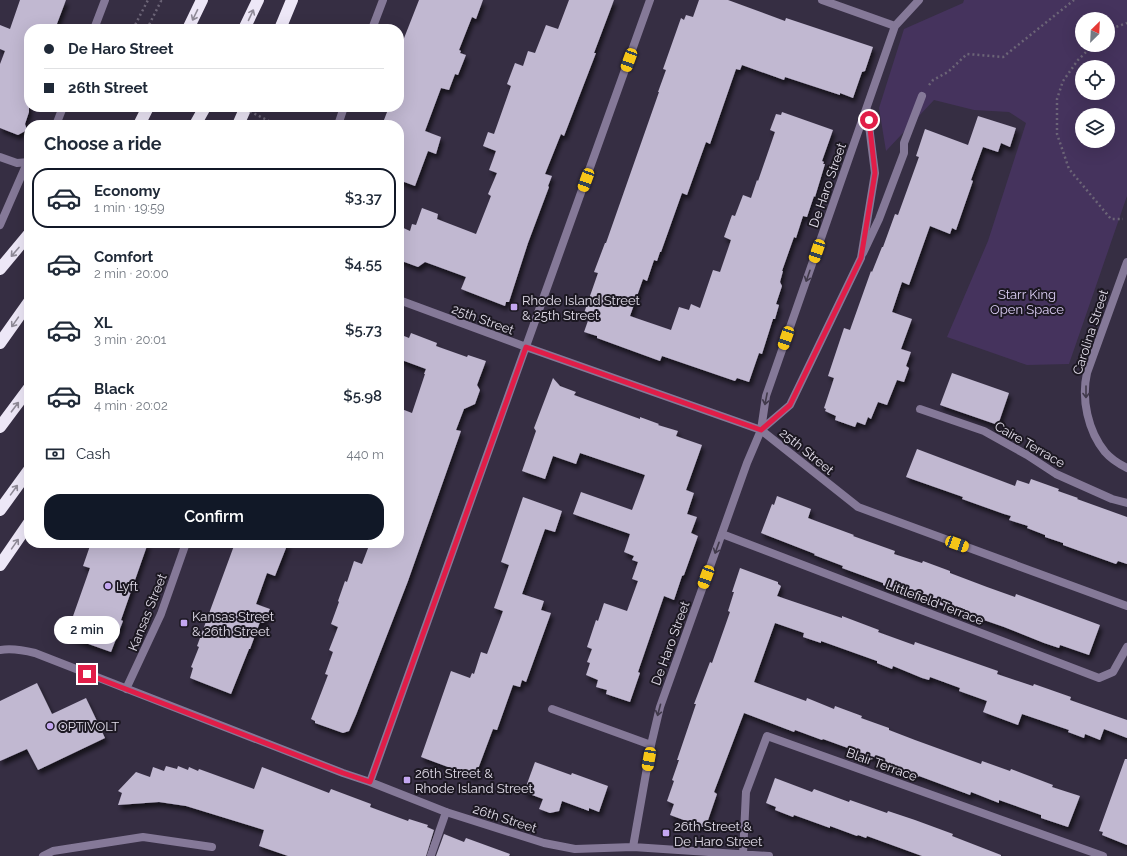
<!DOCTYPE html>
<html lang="en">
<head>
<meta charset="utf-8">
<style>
	:root { --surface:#fff; --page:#f6f6f7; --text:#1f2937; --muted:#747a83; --line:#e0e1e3; --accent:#111827 }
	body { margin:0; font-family:Raleway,sans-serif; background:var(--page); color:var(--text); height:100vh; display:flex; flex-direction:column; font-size:15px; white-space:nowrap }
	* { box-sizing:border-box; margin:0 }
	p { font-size:13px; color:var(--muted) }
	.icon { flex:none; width:22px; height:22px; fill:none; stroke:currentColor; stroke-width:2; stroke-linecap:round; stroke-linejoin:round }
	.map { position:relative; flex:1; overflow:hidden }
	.drawer { position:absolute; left:24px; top:120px; width:380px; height:428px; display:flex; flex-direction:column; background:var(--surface); border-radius:16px; box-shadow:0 4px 16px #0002 }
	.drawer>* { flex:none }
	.top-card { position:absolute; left:24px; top:24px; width:380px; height:88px; border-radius:16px; box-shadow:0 4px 16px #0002; display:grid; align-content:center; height:88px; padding:0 20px; background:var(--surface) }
	.needle { width:26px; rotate:24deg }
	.controls { position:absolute; left:1075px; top:12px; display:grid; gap:8px }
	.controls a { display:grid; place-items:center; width:40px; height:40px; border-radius:50%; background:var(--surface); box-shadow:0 4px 16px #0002; font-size:20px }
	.end { position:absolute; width:18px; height:18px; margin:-9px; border:5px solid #e11d48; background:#fff; box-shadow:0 0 0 2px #fff }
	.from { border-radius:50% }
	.bubble { position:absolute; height:28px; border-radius:14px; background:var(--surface); box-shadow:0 4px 16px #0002; font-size:13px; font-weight:600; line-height:28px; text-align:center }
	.car { position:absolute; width:12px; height:24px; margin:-12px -6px; border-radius:5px; box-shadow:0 0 3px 1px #0007; background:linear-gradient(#f5c518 24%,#345 0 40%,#f5c518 0 76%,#345 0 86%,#f5c518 0) }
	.top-card b { display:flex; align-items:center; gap:14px; height:38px; font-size:15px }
	.top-card b+b { border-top:1px solid var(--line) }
	.top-card i { width:10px; height:10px; background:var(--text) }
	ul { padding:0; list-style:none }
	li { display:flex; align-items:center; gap:12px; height:60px; margin:0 8px 6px; padding:0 12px; border:2px solid transparent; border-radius:16px }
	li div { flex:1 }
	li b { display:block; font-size:15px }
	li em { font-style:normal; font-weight:600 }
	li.selected { border-color:var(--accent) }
	li>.icon { width:36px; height:36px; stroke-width:1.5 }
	h2 { padding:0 20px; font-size:18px; line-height:48px }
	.pay { display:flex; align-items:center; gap:10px; height:44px; padding:0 20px; font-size:15px }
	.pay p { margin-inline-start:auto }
	.action { display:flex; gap:8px; margin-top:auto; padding:8px 20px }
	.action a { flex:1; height:46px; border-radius:16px; background:var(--accent); color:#fff; font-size:16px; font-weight:600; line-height:46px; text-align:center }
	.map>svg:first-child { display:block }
</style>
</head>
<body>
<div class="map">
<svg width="1127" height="856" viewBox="0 0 1127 856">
	<defs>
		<filter id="shadow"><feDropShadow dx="2.5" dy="4.5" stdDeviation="2" flood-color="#0009"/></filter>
	</defs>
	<rect width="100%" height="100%" fill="#362e43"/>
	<path fill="#45335d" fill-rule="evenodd" d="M964 0H1127V196L1069 364 1027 365 947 337 988 241 1026 123 1009 112 974 110 934 100 886 151 879 108 904 29 963 3ZM1082 19H1108V45H1082ZM1082 67H1108V93H1082ZM1082 115H1108V141H1082Z"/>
	<path fill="#c1b8d1" filter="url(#shadow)" d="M20 0H66L55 29H29V112L25 124 27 130 18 135 0 128V64L5 51 0 49V25L10 29Z
		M419 0H483L476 19 472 17 459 50 461 51 460 53 466 55 458 75 455 74 449 90 441 88 425 131 441 137 436 154 428 151 415 186 399 180V125H382L389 107H399V51Z
		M569 0H614L594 53H596L564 136 561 134 545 174 552 176 548 186 549 187 528 243 509 302H506L505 306 461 289 466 277 425 262 418 267 399 260V226L410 231 412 224 416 225 422 208 438 214 437 219 476 234 491 196 488 194 497 173 489 170 496 151 483 146 488 132 494 134 511 86 507 84 515 63 523 66 528 51 535 53 546 25 558 29Z
		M699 0H728L785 21 786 18 873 47 865 71 862 72 853 98 840 93V95L785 77 784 80 742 65 740 70 736 69 710 144 706 142 687 195 682 193 661 252H660L657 261 654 260 647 281 643 279 630 316 671 330 679 307 689 310 691 304 700 308 713 270 720 272 731 240 724 237 732 215 735 216 743 195 751 198 757 180 758 181 775 132 770 130 776 114 781 115 782 112 833 130 822 161 824 162 823 164H825L815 197 814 196 807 217 803 216 796 238 794 237 782 271H783L780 282 782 286 776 304 779 305 775 319H773L762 354 759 353 749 382 737 378 735 381 662 356 660 361 597 338V336L584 332 590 315 584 313 598 273 594 272 605 243H606L659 92H658L666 70 663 69 681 18 684 20 686 15 693 17Z
		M978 116 1016 128 1010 147 1001 143 998 152 983 147 971 180 973 181 956 230 952 228 950 234 930 226 909 285 902 282 892 312 912 319 901 349 911 352 906 366 909 368 904 382 897 380 887 405 878 402 871 419 868 417 865 425 857 422 855 427 835 420 836 416 825 411 826 409 824 408 834 378 828 376 844 328 850 330 871 271 872 272 882 247H883L895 214 898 215 919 157 916 156 925 129 968 145Z
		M411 333 437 343 436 346 467 357 468 355 486 361 477 385 480 390 475 404 464 409 456 430 461 431 408 581 356 715 349 731 343 733 315 723V721L311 719 328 675 325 674 333 652 329 650 338 627 331 624 339 602 338 601 345 581 347 582 354 561 362 564 370 543H399V408L412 413 425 374H424L426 369 399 359V334L409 338Z
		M952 373 1009 393 998 425 940 405Z
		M553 378 560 386 576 392 574 395 640 419V417L659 424 658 425 678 431 676 436 702 445 686 490 694 493 687 514 697 517 691 533 698 536 684 575 682 576 674 600 664 596 638 672 640 673 630 702 606 694 607 690 596 687 598 680 586 675 590 663 587 662 592 649 587 647 596 620 598 621 604 603 627 611 638 581 632 579 638 562 632 560 634 556 624 552 630 534 573 514 581 492 632 510 645 475 580 453 576 464 553 456 545 479 522 471 536 431 534 428Z
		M917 449 1015 486 1017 480 1029 484 1031 479 1059 489 1058 491 1078 498 1077 499 1127 517V564L1118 561 1116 564 1063 545V543L1045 537V535L1027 528 1028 526 1009 520 1011 516 1004 514 962 499 963 497 906 477Z
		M777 496 811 509 808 518 854 535 853 536 895 551 894 554 922 563 923 561 950 571V573L987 587 1015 597 1016 594 1100 625 1089 655 1060 645 1059 648 1044 643 1004 627 883 585V583L842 568 843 566 814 555 815 554 761 533 772 504 774 505Z
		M523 497 562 511 555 532 545 529 522 594 544 601 541 610 551 613 526 682 522 680 520 687 513 685 497 730 493 729 475 777 421 757 451 671 470 678 472 673 474 674 481 652 487 654 503 611 494 608 509 565 501 562Z
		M91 543H148L121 620 123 621 111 652 66 636 90 568 83 566Z
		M235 543H288L275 576 267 573 256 604 270 609 264 623 260 622 250 649H249L231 694 190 678 193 668 191 667 199 647 197 646Z
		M740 568 778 582V584L781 586 777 596 842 618V616L879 630 878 632 914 645 915 642 998 671 997 674 1033 686 1034 684 1071 697 1070 700 1127 720V738L1104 729 1100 740 1085 734 1084 738 1068 732 1069 730 1022 714 1018 725 983 712 987 701 959 691 960 688 930 677 929 680 922 678 893 666 892 669 877 663V661L821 641V643L803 637 804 633 775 623 754 682 806 701 807 698 834 709 835 706 862 716 861 718 889 728V730L915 740 981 764 982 761 1010 771 1011 769 1053 785 1052 787 1080 796 1068 827 1041 818V815L999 800V803L971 792 970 795 919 776 918 777 877 762 878 759 823 739 822 740 795 730 794 732 744 713 714 792 717 794 706 826 704 825 703 827 670 815 674 804 667 801 674 781 672 780 679 760H677L696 704H694L710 662 712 663 730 612 728 611 734 592H732Z
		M37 683 52 714 86 698 105 738 38 770 27 749 0 761V701Z
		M1125 759H1127V845L1102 835 1103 832 1099 831Z
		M535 762 571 775 572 773 608 786 599 812 589 808V811L562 801 559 811 550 813 539 809 543 799 524 792Z
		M166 766 177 769 178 766 188 770 189 767 198 771 199 769 254 789 262 767 329 793 331 789 371 804 370 807 408 821 409 819 428 825 427 827 434 830 426 856H288L259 846 264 830 186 806 159 802 118 805 122 793 118 791 136 772 150 777 153 767 164 771Z
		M775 778 812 792 814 789 849 802 850 800 887 813 888 811 915 820 953 834 952 836 1001 855V856H922L867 836 866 838 858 835 857 836 830 826V828L794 815 793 817 775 810 776 807 766 803Z
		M444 834 464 842 466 838 510 854 509 856H436Z"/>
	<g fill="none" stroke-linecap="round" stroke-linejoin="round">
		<path stroke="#6c6577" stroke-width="2.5" stroke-dasharray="2 3" stroke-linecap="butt" d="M133 29 148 0
			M147 29 161 1 159 0
			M1108 32 1113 28 1127 23
			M1093 45 1078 60 1063 81 1057 99V134L1069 169 1111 219H1123
			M929 85 933 80 948 72 967 54 1003 57 1074 0
			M269 121 276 125"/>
		<path stroke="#857998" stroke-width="8" d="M0 225 27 163
			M863 253 879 219 904 153V143L922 96
			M552 709 651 745
			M431 855 446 812
			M43 856 53 851 143 837 212 847"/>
		<path stroke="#857998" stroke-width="8" d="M822 0 895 26
			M94 29 105 0
			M372 29 383 0
			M56 125 63 107
			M338 125 344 107
			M0 157 17 163 29 162
			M1127 262 1087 373C1081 399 1088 431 1105 452 1111 459 1119 464 1127 468
			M399 300 526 347 761 430 858 507 1127 606
			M920 409 984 431 1027 455 1056 474 1112 499 1127 503
			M761 430 790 405 861 258 875 173 867 110
			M722 534 1099 678 1113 672 1127 647
			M0 650C12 648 23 650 35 653L343 773 370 782 446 812 544 843 575 849 633 847 769 856
			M126 689 161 614 186 543
			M370 782 650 0
			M633 847 651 745 660 707 747 463 761 430 766 396 895 26 919 0
			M743 854 746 792 767 736 1103 856"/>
		<path stroke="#ede7f7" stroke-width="12" d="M188 29 202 0
			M244 29 258 0
			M280 29 292 0
			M139 125 148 107
			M195 125 205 107
			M238 125 246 107
			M0 269 29 234
			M0 343 29 302
			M0 427 29 388
			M0 510 29 470
			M0 565 29 523"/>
		<path stroke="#6c6577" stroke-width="2.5" stroke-dasharray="2 3" stroke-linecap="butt" d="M241 107 269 121"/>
	</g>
	<defs><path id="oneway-shaft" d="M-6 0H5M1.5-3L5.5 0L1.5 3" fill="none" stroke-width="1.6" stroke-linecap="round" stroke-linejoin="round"/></defs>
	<g stroke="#8f8a97">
		<use href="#oneway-shaft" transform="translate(195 15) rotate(116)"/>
		<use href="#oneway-shaft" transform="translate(251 15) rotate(-65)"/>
		<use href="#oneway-shaft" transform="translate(15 252) rotate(131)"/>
		<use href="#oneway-shaft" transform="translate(15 322) rotate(125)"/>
		<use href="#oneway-shaft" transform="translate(15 407) rotate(-53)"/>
		<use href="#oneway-shaft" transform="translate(14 490) rotate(-54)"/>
		<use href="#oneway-shaft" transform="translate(15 544) rotate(-55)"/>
	</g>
	<g stroke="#413a4b">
		<use href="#oneway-shaft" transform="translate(808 276) rotate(109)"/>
		<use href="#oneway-shaft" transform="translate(1086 392) rotate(90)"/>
		<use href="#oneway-shaft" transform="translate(766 399) rotate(101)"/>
		<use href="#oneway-shaft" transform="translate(717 548) rotate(110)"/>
		<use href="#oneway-shaft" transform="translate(659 710) rotate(105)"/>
	</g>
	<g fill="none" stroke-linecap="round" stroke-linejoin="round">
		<path stroke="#e11d48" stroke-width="5" d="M87 674 343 773 370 782 526 347 761 430 790 405 861 258 875 173 869 120"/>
	</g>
	<g fill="#c4a7f1" stroke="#1c1822" stroke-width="1.5">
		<rect x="510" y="303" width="8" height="8" rx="2"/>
		<circle cx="108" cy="586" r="4"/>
		<rect x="180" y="619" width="8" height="8" rx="2"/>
		<circle cx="50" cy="726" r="4"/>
		<rect x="403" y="776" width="8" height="8" rx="2"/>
		<rect x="662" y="829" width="8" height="8" rx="2"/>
	</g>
	<g text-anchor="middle" stroke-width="4" stroke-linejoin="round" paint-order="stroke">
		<g font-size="13" fill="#e1dce9" stroke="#1c1822">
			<text transform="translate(827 185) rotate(-71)" y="5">De Haro Street</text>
			<text transform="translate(483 319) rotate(20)" y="5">25th Street</text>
			<text transform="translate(1090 332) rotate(-72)" y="5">Carolina Street</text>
			<text transform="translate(1030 444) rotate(30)" y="5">Caire Terrace</text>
			<text transform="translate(807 451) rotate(39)" y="5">25th Street</text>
			<text transform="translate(935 602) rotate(21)" y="5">Littlefield Terrace</text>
			<text transform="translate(147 612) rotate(-68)" y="5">Kansas Street</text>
			<text transform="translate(670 643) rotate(-70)" y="5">De Haro Street</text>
			<text transform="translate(882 764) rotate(20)" y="5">Blair Terrace</text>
			<text transform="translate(505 818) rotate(18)" y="5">26th Street</text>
		</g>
		<g font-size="13" fill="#ddcff6" stroke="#1c1822">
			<text x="1027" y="299">Starr King<tspan x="1027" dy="15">Open Space</tspan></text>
		</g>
		<g font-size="13" fill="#e1dce9" stroke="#1c1822" text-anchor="start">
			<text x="522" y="305">Rhode Island Street<tspan x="522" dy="15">&amp; 25th Street</tspan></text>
			<text x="116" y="591">Lyft</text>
			<text x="192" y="621">Kansas Street<tspan x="192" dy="15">&amp; 26th Street</tspan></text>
			<text x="58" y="731">OPTIVOLT</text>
			<text x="415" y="778">26th Street &amp;<tspan x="415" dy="15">Rhode Island Street</tspan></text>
			<text x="674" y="831">26th Street &amp;<tspan x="674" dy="15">De Haro Street</tspan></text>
		</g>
	</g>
</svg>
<div class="controls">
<a><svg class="needle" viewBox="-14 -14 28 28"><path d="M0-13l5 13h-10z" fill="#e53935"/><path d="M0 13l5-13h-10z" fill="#747a83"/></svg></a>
<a><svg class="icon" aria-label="locate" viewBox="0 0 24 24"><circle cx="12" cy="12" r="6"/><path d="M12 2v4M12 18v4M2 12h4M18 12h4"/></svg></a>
<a><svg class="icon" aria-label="layers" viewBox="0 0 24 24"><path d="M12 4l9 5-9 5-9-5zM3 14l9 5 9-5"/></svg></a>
</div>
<i class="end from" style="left:869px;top:120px"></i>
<i class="end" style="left:87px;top:674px"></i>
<div class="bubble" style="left:54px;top:616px;width:66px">2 min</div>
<i class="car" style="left:629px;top:60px;rotate:200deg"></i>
<i class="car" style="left:586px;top:180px;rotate:200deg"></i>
<i class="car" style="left:817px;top:251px;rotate:199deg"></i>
<i class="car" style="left:786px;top:338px;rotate:199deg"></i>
<i class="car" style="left:957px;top:544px;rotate:110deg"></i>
<i class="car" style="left:706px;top:577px;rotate:200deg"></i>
<i class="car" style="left:649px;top:759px;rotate:190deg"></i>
<div class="top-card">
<b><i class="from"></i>De Haro Street</b>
<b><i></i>26th Street</b>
</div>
<section class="drawer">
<h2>Choose a ride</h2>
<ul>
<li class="selected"><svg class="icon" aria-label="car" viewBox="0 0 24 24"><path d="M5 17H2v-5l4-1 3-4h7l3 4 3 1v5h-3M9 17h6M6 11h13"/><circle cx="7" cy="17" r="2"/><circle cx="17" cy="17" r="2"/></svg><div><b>Economy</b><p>1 min · 19:59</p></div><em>$3.37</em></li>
<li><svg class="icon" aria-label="car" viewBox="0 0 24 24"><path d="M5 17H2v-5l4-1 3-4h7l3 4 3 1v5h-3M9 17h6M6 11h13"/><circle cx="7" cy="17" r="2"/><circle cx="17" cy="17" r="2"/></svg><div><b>Comfort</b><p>2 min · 20:00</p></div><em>$4.55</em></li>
<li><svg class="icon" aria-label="car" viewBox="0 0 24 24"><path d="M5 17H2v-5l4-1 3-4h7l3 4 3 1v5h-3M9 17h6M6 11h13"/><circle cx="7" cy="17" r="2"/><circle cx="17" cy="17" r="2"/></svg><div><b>XL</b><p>3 min · 20:01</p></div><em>$5.73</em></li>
<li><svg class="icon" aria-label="car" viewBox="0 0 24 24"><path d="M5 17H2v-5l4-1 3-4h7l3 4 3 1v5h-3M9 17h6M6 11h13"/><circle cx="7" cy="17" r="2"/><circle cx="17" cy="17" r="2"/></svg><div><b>Black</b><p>4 min · 20:02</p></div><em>$5.98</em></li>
</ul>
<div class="pay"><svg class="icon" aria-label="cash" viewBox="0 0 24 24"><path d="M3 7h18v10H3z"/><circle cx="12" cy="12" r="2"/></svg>Cash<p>440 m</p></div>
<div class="action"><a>Confirm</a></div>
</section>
</div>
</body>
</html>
